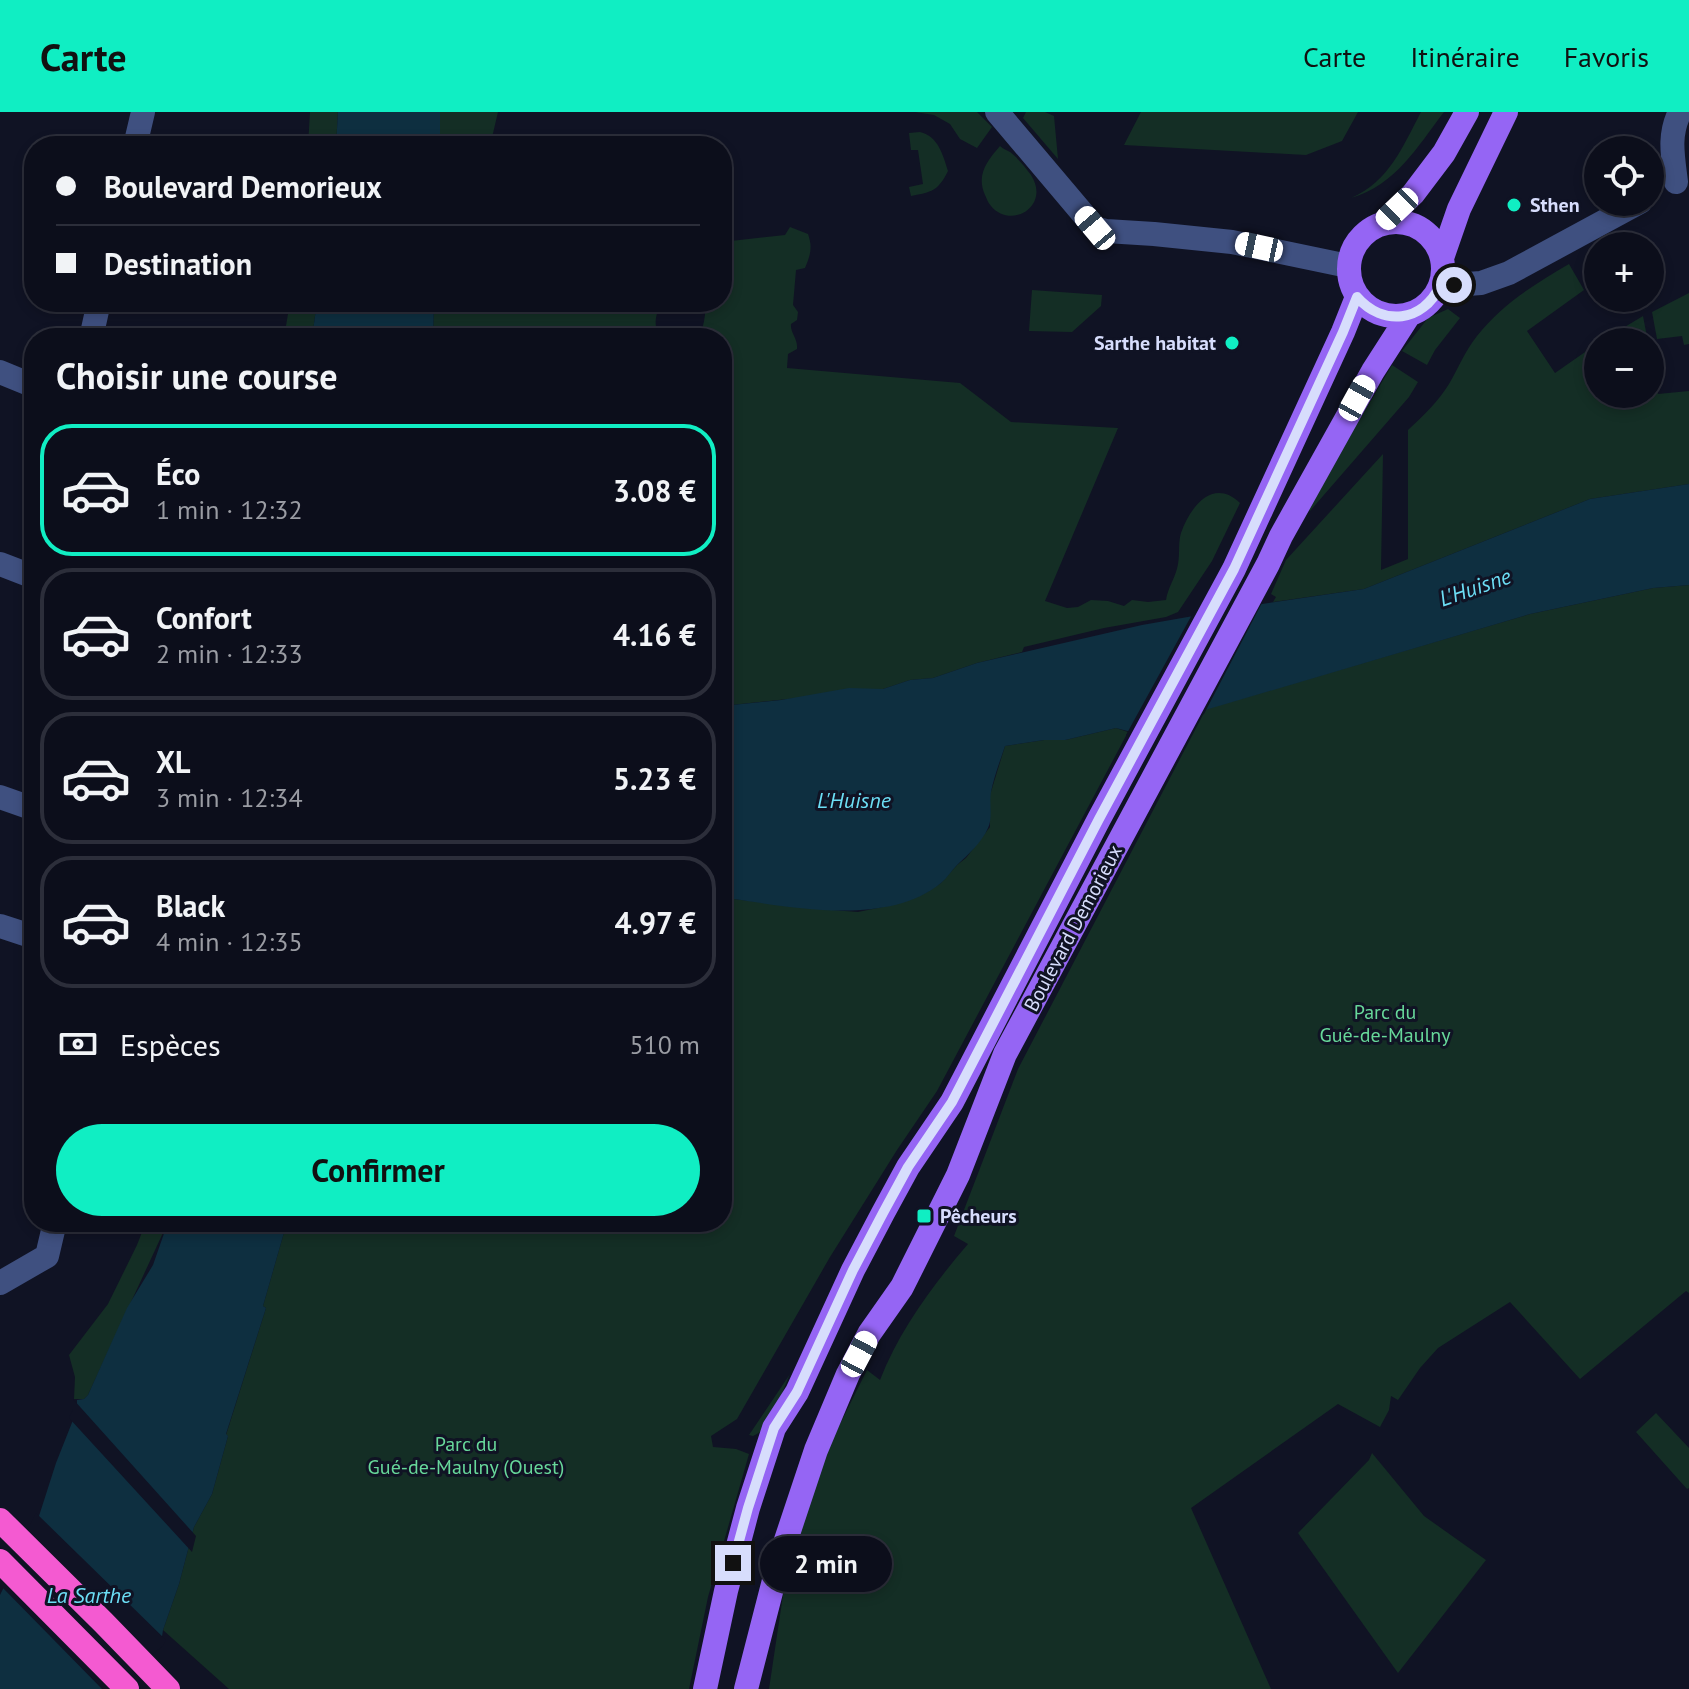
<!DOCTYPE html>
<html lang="fr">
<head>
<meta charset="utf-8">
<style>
	:root { --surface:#0c0e1b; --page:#1a1c28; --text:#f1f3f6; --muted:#9a9ca3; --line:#2c2e3a; --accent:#10eec3 }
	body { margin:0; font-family:"PT Sans",sans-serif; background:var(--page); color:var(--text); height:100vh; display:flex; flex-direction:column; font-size:30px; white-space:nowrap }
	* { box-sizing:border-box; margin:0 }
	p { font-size:26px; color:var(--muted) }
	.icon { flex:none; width:44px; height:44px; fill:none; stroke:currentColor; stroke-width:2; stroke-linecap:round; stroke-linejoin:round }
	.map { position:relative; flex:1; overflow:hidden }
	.details { position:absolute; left:24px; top:216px; width:708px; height:904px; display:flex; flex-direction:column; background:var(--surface); border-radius:32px; box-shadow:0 4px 12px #0003,0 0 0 2px var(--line) }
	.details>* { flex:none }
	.hud { position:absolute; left:24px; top:24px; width:708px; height:176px; border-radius:32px; box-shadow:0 4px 12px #0003,0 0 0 2px var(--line); display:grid; align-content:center; height:176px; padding:0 32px; background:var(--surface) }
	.tools { position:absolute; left:1584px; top:24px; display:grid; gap:16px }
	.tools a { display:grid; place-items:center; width:80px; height:80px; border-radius:50%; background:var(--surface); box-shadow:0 4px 12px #0003,0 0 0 2px var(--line); font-size:40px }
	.end { position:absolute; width:36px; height:36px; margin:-18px; border:10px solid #d7ddfc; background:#111; box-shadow:0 0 0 4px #111 }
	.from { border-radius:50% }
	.bubble { position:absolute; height:56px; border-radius:28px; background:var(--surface); box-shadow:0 4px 12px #0003,0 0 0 2px var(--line); font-size:26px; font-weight:800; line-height:56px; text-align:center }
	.car { position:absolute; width:24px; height:48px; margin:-24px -12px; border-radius:10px; box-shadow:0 0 6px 2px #0007; background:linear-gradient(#fff 24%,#345 0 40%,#fff 0 76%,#345 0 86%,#fff 0) }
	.hud b { display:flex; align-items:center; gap:28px; height:76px; font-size:30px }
	.hud b+b { border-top:2px solid var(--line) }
	.hud i { width:20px; height:20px; background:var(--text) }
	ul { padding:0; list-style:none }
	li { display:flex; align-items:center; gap:24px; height:132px; margin:0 16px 12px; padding:0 16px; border:4px solid var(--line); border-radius:32px }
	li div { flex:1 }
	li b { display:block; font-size:30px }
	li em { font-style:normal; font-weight:800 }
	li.active { border-color:var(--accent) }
	li>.icon { width:72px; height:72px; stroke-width:1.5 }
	h2 { padding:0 32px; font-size:36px; line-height:96px }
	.pay { display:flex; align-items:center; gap:20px; height:88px; padding:0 32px; font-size:30px }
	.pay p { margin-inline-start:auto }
	.button { display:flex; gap:16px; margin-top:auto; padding:16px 32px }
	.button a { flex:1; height:92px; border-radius:48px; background:var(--accent); color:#111; font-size:32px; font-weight:800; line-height:92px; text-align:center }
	header { display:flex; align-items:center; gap:48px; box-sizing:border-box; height:112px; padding:0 40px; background:var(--accent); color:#111 }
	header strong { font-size:38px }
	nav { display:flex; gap:44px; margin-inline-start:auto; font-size:28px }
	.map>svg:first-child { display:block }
</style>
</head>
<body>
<header>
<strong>Carte</strong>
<nav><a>Carte</a><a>Itinéraire</a><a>Favoris</a></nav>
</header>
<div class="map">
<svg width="1689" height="1577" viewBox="0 0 1689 1577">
	<rect width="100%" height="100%" fill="#101324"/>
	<path fill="#142e25" d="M310 0H338L336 34H308Z
		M440 0H498L490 34H440Z
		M915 0H977L992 15 977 36 960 27 950 12 934 3Z
		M1026 0H1045L1054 4 1058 47 1023 6Z
		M1141 0H1358L1342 29 1306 43 1124 33Z
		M1421 0H1444C1417 35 1396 73 1351 86 1389 70 1403 34 1421 0Z
		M920 20C938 24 943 43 948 59 938 79 932 80 911 84L909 75 923 72 918 38H911L909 21Z
		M1000 34C1003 37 1007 38 1010 40 1017 45 1026 56 1031 63 1051 94 1011 118 991 94 988 91 987 87 985 83 976 63 987 49 1000 34Z
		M790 115 808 122C813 136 810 144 805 156L796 158 793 193 798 200 797 208 791 212C790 221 798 226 797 237L788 242 787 256 960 271 1011 310 1118 316 1045 489 1067 496 1078 495 1091 488 1108 489 1124 494 1132 488 1148 490 1166 488C1168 475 1176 465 1178 452 1180 442 1178 431 1181 421 1190 395 1213 365 1240 391L1212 449 1178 500 1166 505 1104 516 1024 535 1022 540 977 551 933 566 910 568 883 577 722 594V226H697C705 216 705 202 706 190H722V130L785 123Z
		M1569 152 1584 178 1527 219 1555 261 1598 231V282H1650V242L1658 282 1689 279V372L1590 387 1364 477 1273 490 1276 485 1271 482 1286 448 1383 342 1381 458 1408 447V318C1423 304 1438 290 1449 272 1459 255 1465 239 1477 224 1502 192 1535 172 1569 152Z
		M1032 178 1102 183 1101 194 1072 220 1029 219Z
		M1689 181V232L1684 233 1682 224 1657 227 1652 200Z
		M290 190H317L312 226H284Z
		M434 190H661C656 204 652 212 661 226H433Z
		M1448 197 1460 206 1435 238 1427 253 1402 239 1428 206Z
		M1643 204 1648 230H1599L1603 228Z
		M1392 253 1418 270 1409 285 1310 399 1307 396Z
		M1689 473V1181L1686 1179 1580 1267 1510 1190 1438 1236 1420 1256 1398 1288 1391 1284 1389 1298 1380 1315 1338 1292 1191 1396 1271 1577H769L786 1463 826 1340 867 1258 880 1268C900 1217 933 1173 968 1132L954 1124 1018 957 1206 597 1530 502 1653 476Z
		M1116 616 1128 620 937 979 897 1038 830 1145 737 1307 711 1324 713 1335 736 1337 749 1342 708 1485 689 1577H229L163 1518 179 1472 194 1415 212 1382 228 1324 226 1323 266 1196 263 1194 287 1110H722V788L734 787 806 796 858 800 892 793 912 787 927 780 941 771 957 753 966 746 990 715V683L1005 634 1044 628H1065Z
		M146 1110H168L88 1283 84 1287H74L75 1265 69 1243 108 1192 137 1133Z
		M790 1262C781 1281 773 1316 753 1324L749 1323Z
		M1656 1301 1689 1336V1376L1687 1377 1636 1320Z
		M1372 1341 1424 1404 1486 1448 1398 1561 1298 1421 1369 1348Z"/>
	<path fill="#0e2f40" d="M338 0H440V34H336Z
		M317 190H434L433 226H312Z
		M1689 372V473L1653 476 1530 502 1131 620 1116 616 1065 628H1044L1005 634C1000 649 994 665 991 680 989 691 993 706 988 716 982 730 968 743 957 753 951 759 947 766 941 771 889 814 795 796 734 787L722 788V594L781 588 849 576 883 577 910 568 933 566 977 551 1142 513 1262 492 1364 477 1590 387Z
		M168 1110H287L263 1194 266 1196 226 1322 228 1324 212 1382 194 1415 179 1472 163 1518 161 1531 126 1557 132 1577H0V1483L39 1404 56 1351 77 1298V1288L84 1287 88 1283 127 1196 153 1153Z"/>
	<path fill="#101324" d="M1264 487 1204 602 1132 624 1126 623 1194 499Z
		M73 1287 196 1424 192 1440 69 1306 73 1297Z
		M36 1401 166 1528 163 1534 132 1558 141 1567 136 1577H102L0 1473Z"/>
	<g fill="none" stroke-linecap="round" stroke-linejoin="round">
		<path stroke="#3f5080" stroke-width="24" d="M997 0 1095 116 1106 119 1154 122 1232 130 1348 154
			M135 34 143 0
			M1676 70C1673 45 1668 23 1680 0
			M1440 174 1481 171 1509 161 1640 90
			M91 226 99 190
			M0 260 34 274
			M0 452 34 465
			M0 685 34 697
			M0 814 34 825
			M0 1171 47 1144 55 1110"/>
		<path stroke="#9565f4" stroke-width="24" d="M1349 157a47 47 0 1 1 94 0a47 47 0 1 1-94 0Z
			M1382 112 1413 82 1444 41 1467 0
			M1442 146 1459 97 1506 0
			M705 1577 726 1479 748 1396 774 1316 797 1280 853 1158 883 1101 908 1055 952 990 1099 707 1234 457 1343 220 1357 185
			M746 1577 779 1449 816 1338 848 1262 869 1222 902 1175 958 1063 1005 942 1268 452 1281 424 1373 259 1409 203"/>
		<path stroke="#f45ad1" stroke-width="24" d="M0 1408 103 1510 168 1577
			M0 1449 127 1577"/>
	</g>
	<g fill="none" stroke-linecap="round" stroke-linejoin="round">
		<path stroke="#d7ddfc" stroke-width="10" d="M733 1451 748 1396 774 1316 797 1280 853 1158 883 1101 908 1055 952 990 1099 707 1234 457 1343 220 1357 185C1383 215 1423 210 1440 174L1454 173"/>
	</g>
	<g fill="#10eec3" stroke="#101324" stroke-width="3">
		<circle cx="1514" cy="93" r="8"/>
		<circle cx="1232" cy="231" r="8"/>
		<rect x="916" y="1096" width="16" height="16" rx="4"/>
	</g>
	<g text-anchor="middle" stroke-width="6" stroke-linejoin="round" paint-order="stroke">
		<g font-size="20" font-weight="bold" fill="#d7ddfc" stroke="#101324" text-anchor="start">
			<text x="1530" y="100">Sthen</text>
			<text x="1216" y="238" text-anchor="end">Sarthe habitat</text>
			<text x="940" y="1111">Pêcheurs</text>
		</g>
		<g font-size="20" fill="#d7ddfc" stroke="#101324">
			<text transform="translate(1073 816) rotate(-62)" y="7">Boulevard Demorieux</text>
		</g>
		<g font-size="20" fill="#67d89a" stroke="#101324">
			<text x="1385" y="907">Parc du<tspan x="1385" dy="23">Gué-de-Maulny</tspan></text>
			<text x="466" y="1339">Parc du<tspan x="466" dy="23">Gué-de-Maulny (Ouest)</tspan></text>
		</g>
		<g font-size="22" font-style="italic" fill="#6cdef5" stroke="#101324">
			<text transform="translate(1475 475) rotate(-19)" y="8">L'Huisne</text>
			<text x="854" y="696">L'Huisne</text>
			<text x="89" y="1491">La Sarthe</text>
		</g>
	</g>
</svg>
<div class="tools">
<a><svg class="icon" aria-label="locate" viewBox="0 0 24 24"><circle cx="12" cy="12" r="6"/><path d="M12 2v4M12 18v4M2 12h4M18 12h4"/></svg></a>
<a>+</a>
<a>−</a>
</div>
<i class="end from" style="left:1454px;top:173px"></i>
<i class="end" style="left:733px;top:1451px"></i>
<div class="bubble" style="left:760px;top:1424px;width:132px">2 min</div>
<i class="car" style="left:1397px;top:97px;rotate:226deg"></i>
<i class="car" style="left:1095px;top:116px;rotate:320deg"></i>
<i class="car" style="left:1259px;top:135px;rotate:282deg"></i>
<i class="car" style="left:1357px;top:286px;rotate:29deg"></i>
<i class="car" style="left:859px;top:1242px;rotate:28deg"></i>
<div class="hud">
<b><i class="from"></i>Boulevard Demorieux</b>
<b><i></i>Destination</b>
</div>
<section class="details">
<h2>Choisir une course</h2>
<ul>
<li class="active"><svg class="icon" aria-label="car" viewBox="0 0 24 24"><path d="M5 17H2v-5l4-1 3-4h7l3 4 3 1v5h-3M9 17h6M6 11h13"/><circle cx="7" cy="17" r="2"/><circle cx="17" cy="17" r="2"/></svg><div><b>Éco</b><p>1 min · 12:32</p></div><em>3.08 €</em></li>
<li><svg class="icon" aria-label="car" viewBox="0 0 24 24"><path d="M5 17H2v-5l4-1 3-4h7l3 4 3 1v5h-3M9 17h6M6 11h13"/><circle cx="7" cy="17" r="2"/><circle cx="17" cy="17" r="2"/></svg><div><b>Confort</b><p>2 min · 12:33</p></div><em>4.16 €</em></li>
<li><svg class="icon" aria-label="car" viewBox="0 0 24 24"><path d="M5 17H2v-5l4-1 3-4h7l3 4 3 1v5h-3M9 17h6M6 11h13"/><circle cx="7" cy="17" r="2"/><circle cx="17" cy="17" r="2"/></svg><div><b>XL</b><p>3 min · 12:34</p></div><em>5.23 €</em></li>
<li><svg class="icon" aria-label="car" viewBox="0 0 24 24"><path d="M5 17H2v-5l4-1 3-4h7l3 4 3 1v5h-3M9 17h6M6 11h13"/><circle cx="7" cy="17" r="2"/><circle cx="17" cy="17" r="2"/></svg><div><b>Black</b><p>4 min · 12:35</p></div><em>4.97 €</em></li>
</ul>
<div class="pay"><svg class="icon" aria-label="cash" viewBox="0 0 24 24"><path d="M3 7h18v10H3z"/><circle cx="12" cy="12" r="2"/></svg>Espèces<p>510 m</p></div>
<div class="button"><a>Confirmer</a></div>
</section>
</div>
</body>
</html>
